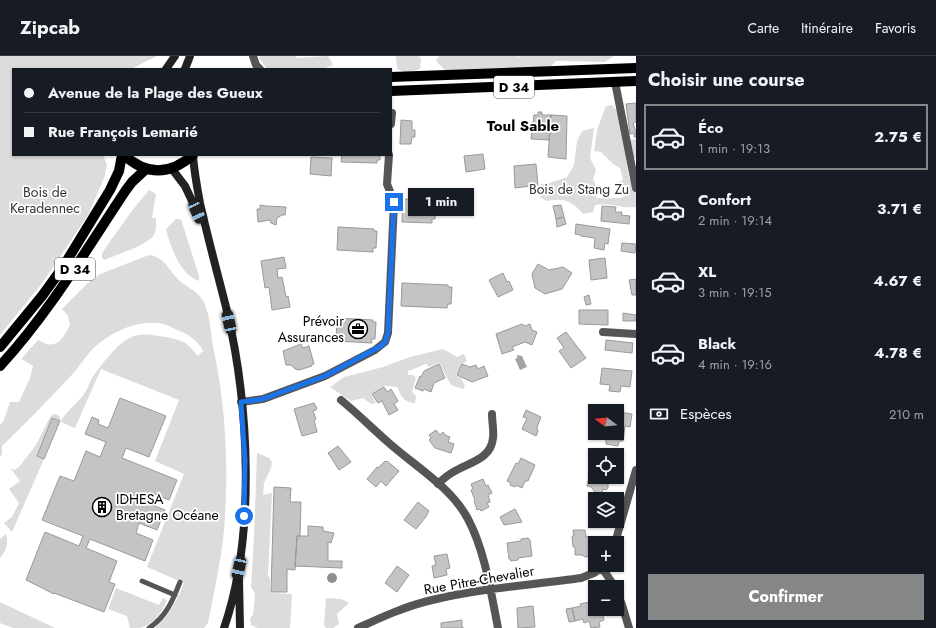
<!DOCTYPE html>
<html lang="fr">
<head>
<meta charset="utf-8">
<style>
	:root { --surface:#171b24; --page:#242831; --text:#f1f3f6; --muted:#9ea1a6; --line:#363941; --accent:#858687 }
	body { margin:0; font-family:Jost,sans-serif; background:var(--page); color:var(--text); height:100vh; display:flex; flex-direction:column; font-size:15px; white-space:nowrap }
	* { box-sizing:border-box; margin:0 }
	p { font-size:13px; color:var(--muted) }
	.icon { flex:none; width:22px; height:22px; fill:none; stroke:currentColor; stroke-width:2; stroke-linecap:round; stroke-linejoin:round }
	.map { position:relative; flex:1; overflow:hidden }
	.side { display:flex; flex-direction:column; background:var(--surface); width:300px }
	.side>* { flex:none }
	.banner { position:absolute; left:12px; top:12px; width:380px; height:88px; border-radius:0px; box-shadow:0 1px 3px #0004; display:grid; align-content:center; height:88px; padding:0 12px; background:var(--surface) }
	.needle { width:26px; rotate:286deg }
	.tools { position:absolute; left:588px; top:348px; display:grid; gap:8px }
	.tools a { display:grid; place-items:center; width:36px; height:36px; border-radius:0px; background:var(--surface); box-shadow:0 1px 3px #0004; font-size:20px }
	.end { position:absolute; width:18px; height:18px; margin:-9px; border:5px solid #1a73e8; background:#fff; box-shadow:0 0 0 2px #fff }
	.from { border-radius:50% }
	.bubble { position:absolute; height:28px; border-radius:0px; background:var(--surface); box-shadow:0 1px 3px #0004; font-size:13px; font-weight:700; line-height:28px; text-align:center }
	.car { position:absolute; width:12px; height:24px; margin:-12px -6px; border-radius:5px; box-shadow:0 0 3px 1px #0007; background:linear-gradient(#222 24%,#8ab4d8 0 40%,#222 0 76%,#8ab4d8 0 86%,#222 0) }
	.banner b { display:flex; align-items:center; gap:14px; height:38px; font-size:15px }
	.banner b+b { border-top:1px solid var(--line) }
	.banner i { width:10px; height:10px; background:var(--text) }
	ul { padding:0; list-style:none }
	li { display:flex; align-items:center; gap:12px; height:66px; margin:0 8px 6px; padding:0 4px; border:2px solid transparent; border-radius:0px }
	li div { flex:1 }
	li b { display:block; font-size:15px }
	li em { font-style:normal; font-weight:700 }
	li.current { border-color:var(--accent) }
	li>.icon { width:36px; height:36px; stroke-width:1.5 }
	h2 { padding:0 12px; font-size:18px; line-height:48px }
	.pay { display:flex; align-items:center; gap:10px; height:44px; padding:0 12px; font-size:15px }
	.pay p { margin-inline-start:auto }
	.button { display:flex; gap:8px; margin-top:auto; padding:8px 12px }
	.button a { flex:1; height:46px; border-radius:0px; background:var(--accent); color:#fff; font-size:16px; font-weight:700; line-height:46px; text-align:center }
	header { display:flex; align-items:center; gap:24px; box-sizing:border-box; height:56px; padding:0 20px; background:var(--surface); border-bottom:1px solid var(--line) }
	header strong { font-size:19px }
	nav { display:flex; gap:22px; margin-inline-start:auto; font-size:14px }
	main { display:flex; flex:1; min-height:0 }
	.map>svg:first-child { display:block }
</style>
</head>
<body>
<header>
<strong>Zipcab</strong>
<nav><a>Carte</a><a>Itinéraire</a><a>Favoris</a></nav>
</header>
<main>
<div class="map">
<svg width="636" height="572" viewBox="0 0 636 572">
	<rect width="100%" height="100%" fill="#fff"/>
	<path fill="#dcdcdc" d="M0 0H157L131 13H13V99H103L107 109 104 122 88 159 43 226 0 279Z
		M260 0H295L297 2 328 0 333 9 325 12 267 13 259 2Z
		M396 0H419L421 3 420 13 406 17 397 13Z
		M439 0H516L519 1V0H614L605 6 556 5 550 11 446 15 436 5Z
		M612 49 619 57 626 85 636 83V102L626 100 629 123 636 121V151C622 153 609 146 595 149L593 156 583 158C571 144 564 142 546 145L540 141 541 128H547L567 121 574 109 577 85 582 75 594 72 590 102 596 114 593 123 597 132 596 142H620L625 140 624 136 616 127 623 124 620 112 613 108 601 96 594 95 597 74 606 50Z
		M149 134 156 138 152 162H156C156 167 157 176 153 180 146 190 117 198 105 204L102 202V197L131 156Z
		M176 163H181L199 220V225C180 219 170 190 166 173Z
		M149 199C164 201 167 211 176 221 183 230 195 233 202 243 209 253 211 276 213 290 226 350 229 412 224 474 221 505 214 537 208 567L204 572H155C170 558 176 546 184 527L147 511 184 418 155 405 179 344 101 313 75 372 61 366C63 358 79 346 84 338 88 333 89 327 92 322 97 314 103 307 109 300 124 282 135 275 159 280 167 281 178 283 185 287 190 290 194 296 198 300L203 295C198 284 186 277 175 273 171 271 167 269 164 268 138 262 107 277 90 296 82 305 77 314 69 322 47 345 25 368 2 390V399L0 400V369L4 364 10 346H19L30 322 33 310 21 303 38 284C56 295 62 284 70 269L68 260 62 253 88 227 100 218Z
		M443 293 457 301 464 298 467 305 462 308 456 319 461 322 465 330 463 333 451 329 439 307 429 311 426 308 408 315V319H413L416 322 412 336 416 340 415 347C404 347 401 340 397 331L385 330 371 338 376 347 371 348 363 342 351 345 330 331 344 321 383 311 410 301Z
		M54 358 58 359 61 363 60 365 52 362 37 399 44 403 12 476 4 467 12 461 19 447 9 433 20 425 11 413 15 414 19 411 36 389 50 361Z
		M257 397 269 402 272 406 271 412 264 427 263 439 272 437 268 520 270 522V537L292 538 290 572H257L251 569 250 562 253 559 255 537 251 531 254 482Z
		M6 478C9 487 6 495 0 502V483Z
		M116 532 159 549 163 542 167 544C163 555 153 569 140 572 137 572 133 572 130 572L127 560 108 553Z
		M326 542 341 543 349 547 337 558 339 568 333 572H326L324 569Z
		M0 546 55 572H13L0 567Z"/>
	<path fill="#a3a3a3" d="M517 299 522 300 527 311 520 314 515 303 517 302Z"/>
	<path fill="#c4c4c4" stroke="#999" d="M636 47V66L633 67 636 76V81H634V77L630 78 626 48Z
		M538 56H542V59H551L549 84 531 83 534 59H538Z
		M551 59 567 60 566 103 548 101Z
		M401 64 412 65V74H415V81H412L411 88H400Z
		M483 98 485 113 466 116 464 100Z
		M342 99H380V104H377V107L341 106Z
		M311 101 332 102 331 120 310 118Z
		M536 108 538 129 515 132 514 110Z
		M403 143 433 144V146H436L435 163H432V167L402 166Z
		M260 149 266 150 286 151 285 159H282L277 162 276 169 271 167 270 164 258 166 257 153H260Z
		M561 149 564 161 556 163 553 150Z
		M602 150 616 151 615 156H622L621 159 630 160 629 168 601 165Z
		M564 161 566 168 557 171 556 163Z
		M576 168 610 173 608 188 605 187 604 194 594 192 595 182 581 180V179L575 178Z
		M338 171 374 173V175H377L376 192H373V196L337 194Z
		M622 187 636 188 635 197 621 195Z
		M284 201 286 212 277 213 278 222 282 221 286 241 288 240 290 251 272 254 269 231 265 232 261 205Z
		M605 202 607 222 591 224 589 204Z
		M538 208 549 214 563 211 572 217 562 233 545 238 535 232 532 218Z
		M503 217 507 226 509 225 513 234 498 241 489 224Z
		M636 223V239H632L629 224Z
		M402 227 448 229V231H452L451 248H448L447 252 401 250Z
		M589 239 591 248 586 249 584 241Z
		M579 254H608V269L579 268Z
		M623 257 636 259V265H623Z
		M337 262 373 264V266H376L375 283H371L372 287 336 285Z
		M522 268 525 270 530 268 532 274 537 276 532 289 525 286 512 291 514 294 502 298 496 278Z
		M566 276 586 302 571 312 559 295 564 292 557 282Z
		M606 284 633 287 632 297 605 294Z
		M301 288 303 292 309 290 314 308H312V310L299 314 295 313 291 309H286L283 295Z
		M439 308 445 322 434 327 431 336 424 333 423 335 415 332 420 320 421 321 424 315Z
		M462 308 470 311 476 309 478 313 484 310 488 320 472 326 457 319Z
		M602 312 632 315 630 331 621 330 620 336 609 335 610 329 600 328Z
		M384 331 387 336 391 333 398 345 394 348 398 354 389 359 382 345 378 347 372 338Z
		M120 342 166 360 149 401 126 392 122 402 177 424 169 444 152 437 147 447 165 454 157 474 139 467 136 477 153 484 145 505 90 483 86 492 117 505 109 526 115 528 104 556 54 537V538L26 524 45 476 79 490 83 480 42 464 60 420 74 425 86 395 100 401 106 386 85 378 92 361 99 364 98 368 108 372Z
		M314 347 317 352 316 354 313 355 316 363 314 364 317 376 302 380 294 353Z
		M526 354 541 361 537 371 538 375 536 380 522 373 527 362 523 361Z
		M618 356 632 358 630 371 625 370 623 385H619L618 390 606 388V377H617Z
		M52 362 60 365 44 403 37 400Z
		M436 374 440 379 443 376 445 379 450 381 448 386 454 388 451 397 435 392 429 384 431 382 429 379Z
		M338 390 351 406 339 414 328 397Z
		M521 402 535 409 528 425H525L522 432 516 429 515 431 510 429 511 427 507 425 516 407 518 408Z
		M385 405 386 406 387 405 399 415 386 430 381 425 376 431 367 423 377 411 378 412Z
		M591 410H595V421H602V422L608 423V432L606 434 603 433 601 442 594 441 595 436 591 431 587 430Z
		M483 423 486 430 488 429 492 437 488 439 490 446 487 447 489 451 481 455 480 453 477 454 474 445 475 444 471 434 473 433 471 428Z
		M274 431 291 432 290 446H301L300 480H297L295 514 287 513V536H271Z
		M418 446 429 455 425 462 416 473 404 464Z
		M515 453 522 466 504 469 500 461Z
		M308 470 323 471V475L334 477 331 487 328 486V505H342V512L295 510 297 480H308Z
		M573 474H585L586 481 588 480 589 488 592 491 593 497 590 500 585 501 582 499H575V491H573L572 480H574Z
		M528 482 530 484 532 500 518 502V504L511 505 510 503H509L507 487 521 485V483Z
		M447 498 450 512 446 513 447 519 434 522 432 510 436 509 434 500Z
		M397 510 409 519 397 536 385 527Z
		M594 545 595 553H602L604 564 599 566 600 571 591 572 589 565 584 567 583 563 575 565 572 552 581 550 580 548Z
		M533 550 535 571 518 572 517 552Z
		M572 552 575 565 569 566 566 553Z
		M462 564V572H464H441V567Z"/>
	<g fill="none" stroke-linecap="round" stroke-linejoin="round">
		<path stroke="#555" stroke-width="5" d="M142 525 175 539
			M149 572C166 561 173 544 180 526"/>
		<path stroke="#555" stroke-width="8" d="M253 0 256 9 260 13
			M615 26 636 132
			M391 68 392 57
			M603 276 636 278
			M341 344C358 358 373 373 389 387 416 411 451 431 468 463 485 495 491 537 498 572
			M241 346 263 343 325 320 375 294 385 286 388 277 394 146 387 128 389 99
			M438 428C443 423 449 418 455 415 470 406 491 403 493 382 494 375 492 366 492 358
			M615 487 636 414
			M602 512 615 531
			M617 536 622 549 629 572
			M358 572C382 561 406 550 432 544 481 532 531 529 581 522L594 517 605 509"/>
		<path stroke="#222" stroke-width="8" d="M166 13 175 0
			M185 13 190 0
			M193 99C194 115 197 131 200 147 208 183 218 219 227 255 249 349 256 480 224 572
			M172 113 185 130 200 162
			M239 523 240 572"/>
		<path stroke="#000" stroke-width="10" d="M391 21 636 12
			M391 35 636 25
			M124 99C147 120 170 119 193 99
			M0 291 42 240 63 211 110 134 119 115 122 99
			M0 310C49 257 86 194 126 134L132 126 146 113"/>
	</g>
	<circle fill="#8f8f8f" cx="332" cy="522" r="5"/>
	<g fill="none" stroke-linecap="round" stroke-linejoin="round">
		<path stroke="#1a73e8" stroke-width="5" d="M244 460 245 404 241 346 263 343 325 320 381 290 385 286 388 277 394 146"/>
	</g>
	<defs>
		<g id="office-ring" transform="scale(1)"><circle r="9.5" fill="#fff" stroke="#000" stroke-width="1.5"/><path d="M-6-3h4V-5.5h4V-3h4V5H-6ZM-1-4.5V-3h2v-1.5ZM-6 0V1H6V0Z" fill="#000"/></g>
		<g id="building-ring" transform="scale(1)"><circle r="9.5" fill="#fff" stroke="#000" stroke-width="1.5"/><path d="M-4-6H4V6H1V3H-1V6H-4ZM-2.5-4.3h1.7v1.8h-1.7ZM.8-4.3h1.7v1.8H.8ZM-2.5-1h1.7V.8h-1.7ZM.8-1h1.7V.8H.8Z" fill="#000"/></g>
	</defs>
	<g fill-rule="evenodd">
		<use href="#office-ring" x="358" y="273"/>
		<use href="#building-ring" x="102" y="451"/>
	</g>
	<g text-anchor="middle" stroke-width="3.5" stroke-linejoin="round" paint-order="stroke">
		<g fill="#fff" stroke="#4c4c4c" stroke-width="1">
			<rect x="494" y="20" width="40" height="22" rx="3"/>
			<rect x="55" y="202" width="40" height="22" rx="3"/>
		</g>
		<g font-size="13" font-weight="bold" fill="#000">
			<text x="514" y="36">D 34</text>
			<text x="75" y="218">D 34</text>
		</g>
		<g font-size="14" fill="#333" stroke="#fff">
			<text x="579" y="138">Bois de Stang Zu</text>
			<text x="45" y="141">Bois de<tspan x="45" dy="16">Keradennec</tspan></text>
		</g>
		<g font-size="14" fill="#000" stroke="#fff" text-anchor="end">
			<text x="344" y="270">Prévoir<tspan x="344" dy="16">Assurances</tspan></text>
			<text x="116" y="448" text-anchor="start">IDHESA<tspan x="116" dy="16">Bretagne Océane</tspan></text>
		</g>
		<g font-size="14" fill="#000" stroke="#fff">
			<text transform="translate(479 524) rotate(-10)" y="5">Rue Pitre-Chevalier</text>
		</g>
		<g font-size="15" font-weight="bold" fill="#000" stroke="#fff">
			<text x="523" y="75">Toul Sable</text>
		</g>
	</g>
</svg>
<div class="tools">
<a><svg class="needle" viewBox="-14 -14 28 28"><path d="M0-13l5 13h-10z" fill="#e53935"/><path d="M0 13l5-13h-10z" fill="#9ea1a6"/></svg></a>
<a><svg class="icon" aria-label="locate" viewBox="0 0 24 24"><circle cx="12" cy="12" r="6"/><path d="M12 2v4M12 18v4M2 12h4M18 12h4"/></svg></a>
<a><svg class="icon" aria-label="layers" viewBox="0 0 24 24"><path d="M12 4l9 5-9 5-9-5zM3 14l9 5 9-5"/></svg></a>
<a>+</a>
<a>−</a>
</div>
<i class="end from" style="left:244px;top:460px"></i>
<i class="end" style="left:394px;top:146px"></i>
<div class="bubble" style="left:408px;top:132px;width:66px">1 min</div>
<i class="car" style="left:197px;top:156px;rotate:155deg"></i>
<i class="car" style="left:229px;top:266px;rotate:348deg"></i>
<i class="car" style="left:239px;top:512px;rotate:192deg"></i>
<div class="banner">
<b><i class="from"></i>Avenue de la Plage des Gueux</b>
<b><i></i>Rue François Lemarié</b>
</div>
</div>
<section class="side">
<h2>Choisir une course</h2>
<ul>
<li class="current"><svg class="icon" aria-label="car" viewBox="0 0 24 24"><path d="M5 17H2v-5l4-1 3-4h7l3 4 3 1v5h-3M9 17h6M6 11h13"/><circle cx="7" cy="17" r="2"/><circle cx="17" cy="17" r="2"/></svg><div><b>Éco</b><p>1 min · 19:13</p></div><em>2.75 €</em></li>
<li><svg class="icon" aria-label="car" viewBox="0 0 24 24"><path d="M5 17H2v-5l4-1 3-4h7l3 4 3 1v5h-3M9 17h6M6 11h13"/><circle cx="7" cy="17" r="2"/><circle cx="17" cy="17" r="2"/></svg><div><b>Confort</b><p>2 min · 19:14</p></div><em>3.71 €</em></li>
<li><svg class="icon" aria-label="car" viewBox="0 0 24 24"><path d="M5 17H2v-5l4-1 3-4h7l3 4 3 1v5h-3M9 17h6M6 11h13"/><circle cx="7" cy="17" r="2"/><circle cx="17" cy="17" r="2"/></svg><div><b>XL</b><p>3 min · 19:15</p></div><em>4.67 €</em></li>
<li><svg class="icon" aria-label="car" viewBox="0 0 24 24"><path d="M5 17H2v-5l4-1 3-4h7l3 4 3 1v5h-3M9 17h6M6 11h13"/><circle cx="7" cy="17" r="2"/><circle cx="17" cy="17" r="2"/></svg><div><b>Black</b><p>4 min · 19:16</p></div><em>4.78 €</em></li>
</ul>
<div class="pay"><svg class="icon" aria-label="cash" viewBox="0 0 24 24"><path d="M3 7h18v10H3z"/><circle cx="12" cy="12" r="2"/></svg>Espèces<p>210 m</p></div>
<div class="button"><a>Confirmer</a></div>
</section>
</main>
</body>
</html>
